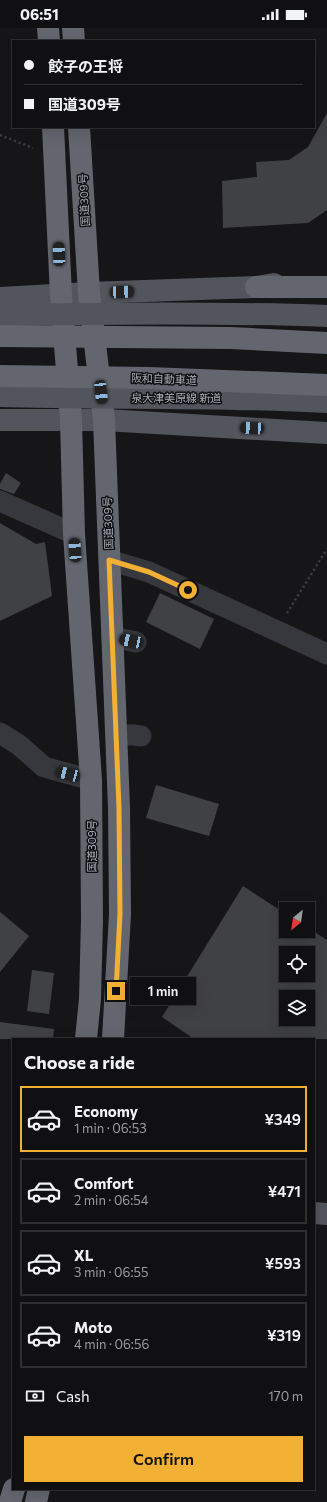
<!DOCTYPE html>
<html lang="en">
<head>
<meta charset="utf-8">
<style>
	:root { --surface:#101012; --page:#1e1e20; --text:#f1f3f6; --muted:#9c9d9f; --line:#303032; --accent:#f2b134 }
	body { margin:0; font-family:Commissioner,"Noto Sans JP",sans-serif; background:var(--page); color:var(--text); height:100vh; display:flex; flex-direction:column; font-size:15px; white-space:nowrap }
	* { box-sizing:border-box; margin:0 }
	p { font-size:13px; color:var(--muted) }
	.icon { flex:none; width:22px; height:22px; fill:none; stroke:currentColor; stroke-width:2; stroke-linecap:round; stroke-linejoin:round }
	.map { position:relative; flex:1; overflow:hidden }
	.details { position:absolute; left:12px; top:1010px; width:303px; height:452px; display:flex; flex-direction:column; background:var(--surface); border-radius:0px; box-shadow:0 4px 16px #0002,0 0 0 1px var(--line) }
	.details>* { flex:none }
	.hud { position:absolute; left:12px; top:12px; width:303px; height:88px; border-radius:0px; box-shadow:0 4px 16px #0002,0 0 0 1px var(--line); display:grid; align-content:center; height:88px; padding:0 12px; background:var(--surface) }
	.needle { width:26px; rotate:209deg }
	.controls { position:absolute; left:279px; top:874px; display:grid; gap:8px }
	.controls a { display:grid; place-items:center; width:36px; height:36px; border-radius:0px; background:var(--surface); box-shadow:0 4px 16px #0002,0 0 0 1px var(--line); font-size:20px }
	.end { position:absolute; width:18px; height:18px; margin:-9px; border:5px solid #f2b134; background:#111; box-shadow:0 0 0 2px #111 }
	.from { border-radius:50% }
	.bubble { position:absolute; height:28px; border-radius:0px; background:var(--surface); box-shadow:0 4px 16px #0002,0 0 0 1px var(--line); font-size:13px; font-weight:600; line-height:28px; text-align:center }
	.car { position:absolute; width:12px; height:24px; margin:-12px -6px; border-radius:5px; box-shadow:0 0 3px 1px #0007; background:linear-gradient(#222 24%,#8ab4d8 0 40%,#222 0 76%,#8ab4d8 0 86%,#222 0) }
	.hud b { display:flex; align-items:center; gap:14px; height:38px; font-size:15px }
	.hud b+b { border-top:1px solid var(--line) }
	.hud i { width:10px; height:10px; background:var(--text) }
	ul { padding:0; list-style:none }
	li { display:flex; align-items:center; gap:12px; height:66px; margin:0 8px 6px; padding:0 4px; border:2px solid var(--line); border-radius:0px }
	li div { flex:1 }
	li b { display:block; font-size:15px }
	li em { font-style:normal; font-weight:600 }
	li.selected { border-color:var(--accent) }
	li>.icon { width:36px; height:36px; stroke-width:1.5 }
	h2 { padding:0 12px; font-size:18px; line-height:48px }
	.pay { display:flex; align-items:center; gap:10px; height:44px; padding:0 12px; font-size:15px }
	.pay p { margin-inline-start:auto }
	.primary-button { display:flex; gap:8px; margin-top:auto; padding:8px 12px }
	.primary-button a { flex:1; height:46px; border-radius:0px; background:var(--accent); color:#111; font-size:16px; font-weight:600; line-height:46px; text-align:center }
	.status { display:flex; justify-content:space-between; align-items:center; height:28px; padding:0 20px; background:var(--surface); direction:ltr }
	.status svg { height:11px; fill:currentColor }
	.map>svg:first-child { display:block }
</style>
</head>
<body>
<div class="status"><b>06:51</b><svg viewBox="0 0 49 12"><path d="M0 12V9h3v3zM5 12V6h3v6zM10 12V3h3v9zM15 12V0h3v12zM26 1h20v11H26zM47 4h2v5h-2z"/></svg></div>
<div class="map">
<svg width="327" height="1474" viewBox="0 0 327 1474">
	<rect width="100%" height="100%" fill="#161618"/>
	<path fill="#404145" fill-rule="evenodd" d="M327 85V182L308 195 223 200 222 153 257 149 256 134 289 132 308 119Z
		M6 445 21 455 14 466 0 461V456Z
		M0 495 36 516 45 514 52 568 0 593Z
		M160 565 214 591 200 621 146 594Z
		M156 757 219 776 209 808 146 790Z
		M243 858 286 886V903H308V900L327 912V1011H194L162 989ZM286 925H308V947H286ZM286 969H308V991H286Z
		M0 884 29 908 0 944Z
		M32 942 54 945 49 986 27 983Z
		M0 994 54 1001 53 1011H0Z"/>
	<g fill="none" stroke-linecap="round" stroke-linejoin="round">
		<path stroke="#3d3f44" stroke-width="2.5" stroke-dasharray="2 3" stroke-linecap="butt" d="M0 107 33 120
			M287 585 327 521"/>
		<path stroke="#37383d" stroke-width="21" d="M0 473 74 506
			M109 532 149 544 327 626
			M112 609 136 614
			M0 705 19 717 44 739 91 752
			M116 707H134L141 708"/>
		<path stroke="#53555c" stroke-width="22" d="M0 270 89 265 256 259 274 256
			M0 392H104L327 405
			M314 1185 327 1186"/>
		<path stroke="#63666e" stroke-width="22" d="M48 0 49 13
			M73 0 74 13
			M53 99 61 267 71 392 74 506 91 752 92 892 90 971 86 1011
			M79 99 89 265 104 392 119 780 120 886 113 1011
			M256 259H327
			M10 1474 14 1461
			M36 1474 39 1461"/>
		<path stroke="#53555c" stroke-width="22" d="M0 287C109 285 218 284 327 288
			M0 368C109 371 218 368 327 374"/>
		<path stroke="#63666e" stroke-width="22" d="M0 308 231 310 327 315
			M0 348 149 350 327 357"/>
	</g>
	<g fill="none" stroke-linecap="round" stroke-linejoin="round">
		<path stroke="#f2b134" stroke-width="5" d="M116 963 120 886 119 780 109 532 149 544 188 562"/>
	</g>
	<g text-anchor="middle" stroke-width="3" stroke-linejoin="round" paint-order="stroke">
		<g font-size="11" fill="#a8adb8" stroke="#111113">
			<text transform="translate(84 172) rotate(-93)" y="4">国道309号</text>
			<text transform="translate(164 351) rotate(2)" y="4">阪和自動車道</text>
			<text x="176" y="374">泉大津美原線 新道</text>
			<text transform="translate(108 495) rotate(-92)" y="4">国道309号</text>
			<text transform="translate(92 818) rotate(-90)" y="4">国道309号</text>
		</g>
	</g>
</svg>
<div class="controls">
<a><svg class="needle" viewBox="-14 -14 28 28"><path d="M0-13l5 13h-10z" fill="#e53935"/><path d="M0 13l5-13h-10z" fill="#9c9d9f"/></svg></a>
<a><svg class="icon" aria-label="locate" viewBox="0 0 24 24"><circle cx="12" cy="12" r="6"/><path d="M12 2v4M12 18v4M2 12h4M18 12h4"/></svg></a>
<a><svg class="icon" aria-label="layers" viewBox="0 0 24 24"><path d="M12 4l9 5-9 5-9-5zM3 14l9 5 9-5"/></svg></a>
</div>
<i class="end from" style="left:188px;top:562px"></i>
<i class="end" style="left:116px;top:963px"></i>
<div class="bubble" style="left:130px;top:949px;width:66px">1 min</div>
<i class="car" style="left:59px;top:226px;rotate:358deg"></i>
<i class="car" style="left:122px;top:264px;rotate:88deg"></i>
<i class="car" style="left:101px;top:364px;rotate:174deg"></i>
<i class="car" style="left:252px;top:400px;rotate:273deg"></i>
<i class="car" style="left:75px;top:522px;rotate:356deg"></i>
<i class="car" style="left:131px;top:613px;rotate:282deg"></i>
<i class="car" style="left:68px;top:746px;rotate:285deg"></i>
<div class="hud">
<b><i class="from"></i>餃子の王将</b>
<b><i></i>国道309号</b>
</div>
<section class="details">
<h2>Choose a ride</h2>
<ul>
<li class="selected"><svg class="icon" aria-label="car" viewBox="0 0 24 24"><path d="M5 17H2v-5l4-1 3-4h7l3 4 3 1v5h-3M9 17h6M6 11h13"/><circle cx="7" cy="17" r="2"/><circle cx="17" cy="17" r="2"/></svg><div><b>Economy</b><p>1 min · 06:53</p></div><em>¥349</em></li>
<li><svg class="icon" aria-label="car" viewBox="0 0 24 24"><path d="M5 17H2v-5l4-1 3-4h7l3 4 3 1v5h-3M9 17h6M6 11h13"/><circle cx="7" cy="17" r="2"/><circle cx="17" cy="17" r="2"/></svg><div><b>Comfort</b><p>2 min · 06:54</p></div><em>¥471</em></li>
<li><svg class="icon" aria-label="car" viewBox="0 0 24 24"><path d="M5 17H2v-5l4-1 3-4h7l3 4 3 1v5h-3M9 17h6M6 11h13"/><circle cx="7" cy="17" r="2"/><circle cx="17" cy="17" r="2"/></svg><div><b>XL</b><p>3 min · 06:55</p></div><em>¥593</em></li>
<li><svg class="icon" aria-label="car" viewBox="0 0 24 24"><path d="M5 17H2v-5l4-1 3-4h7l3 4 3 1v5h-3M9 17h6M6 11h13"/><circle cx="7" cy="17" r="2"/><circle cx="17" cy="17" r="2"/></svg><div><b>Moto</b><p>4 min · 06:56</p></div><em>¥319</em></li>
</ul>
<div class="pay"><svg class="icon" aria-label="cash" viewBox="0 0 24 24"><path d="M3 7h18v10H3z"/><circle cx="12" cy="12" r="2"/></svg>Cash<p>170 m</p></div>
<div class="primary-button"><a>Confirm</a></div>
</section>
</div>
</body>
</html>
